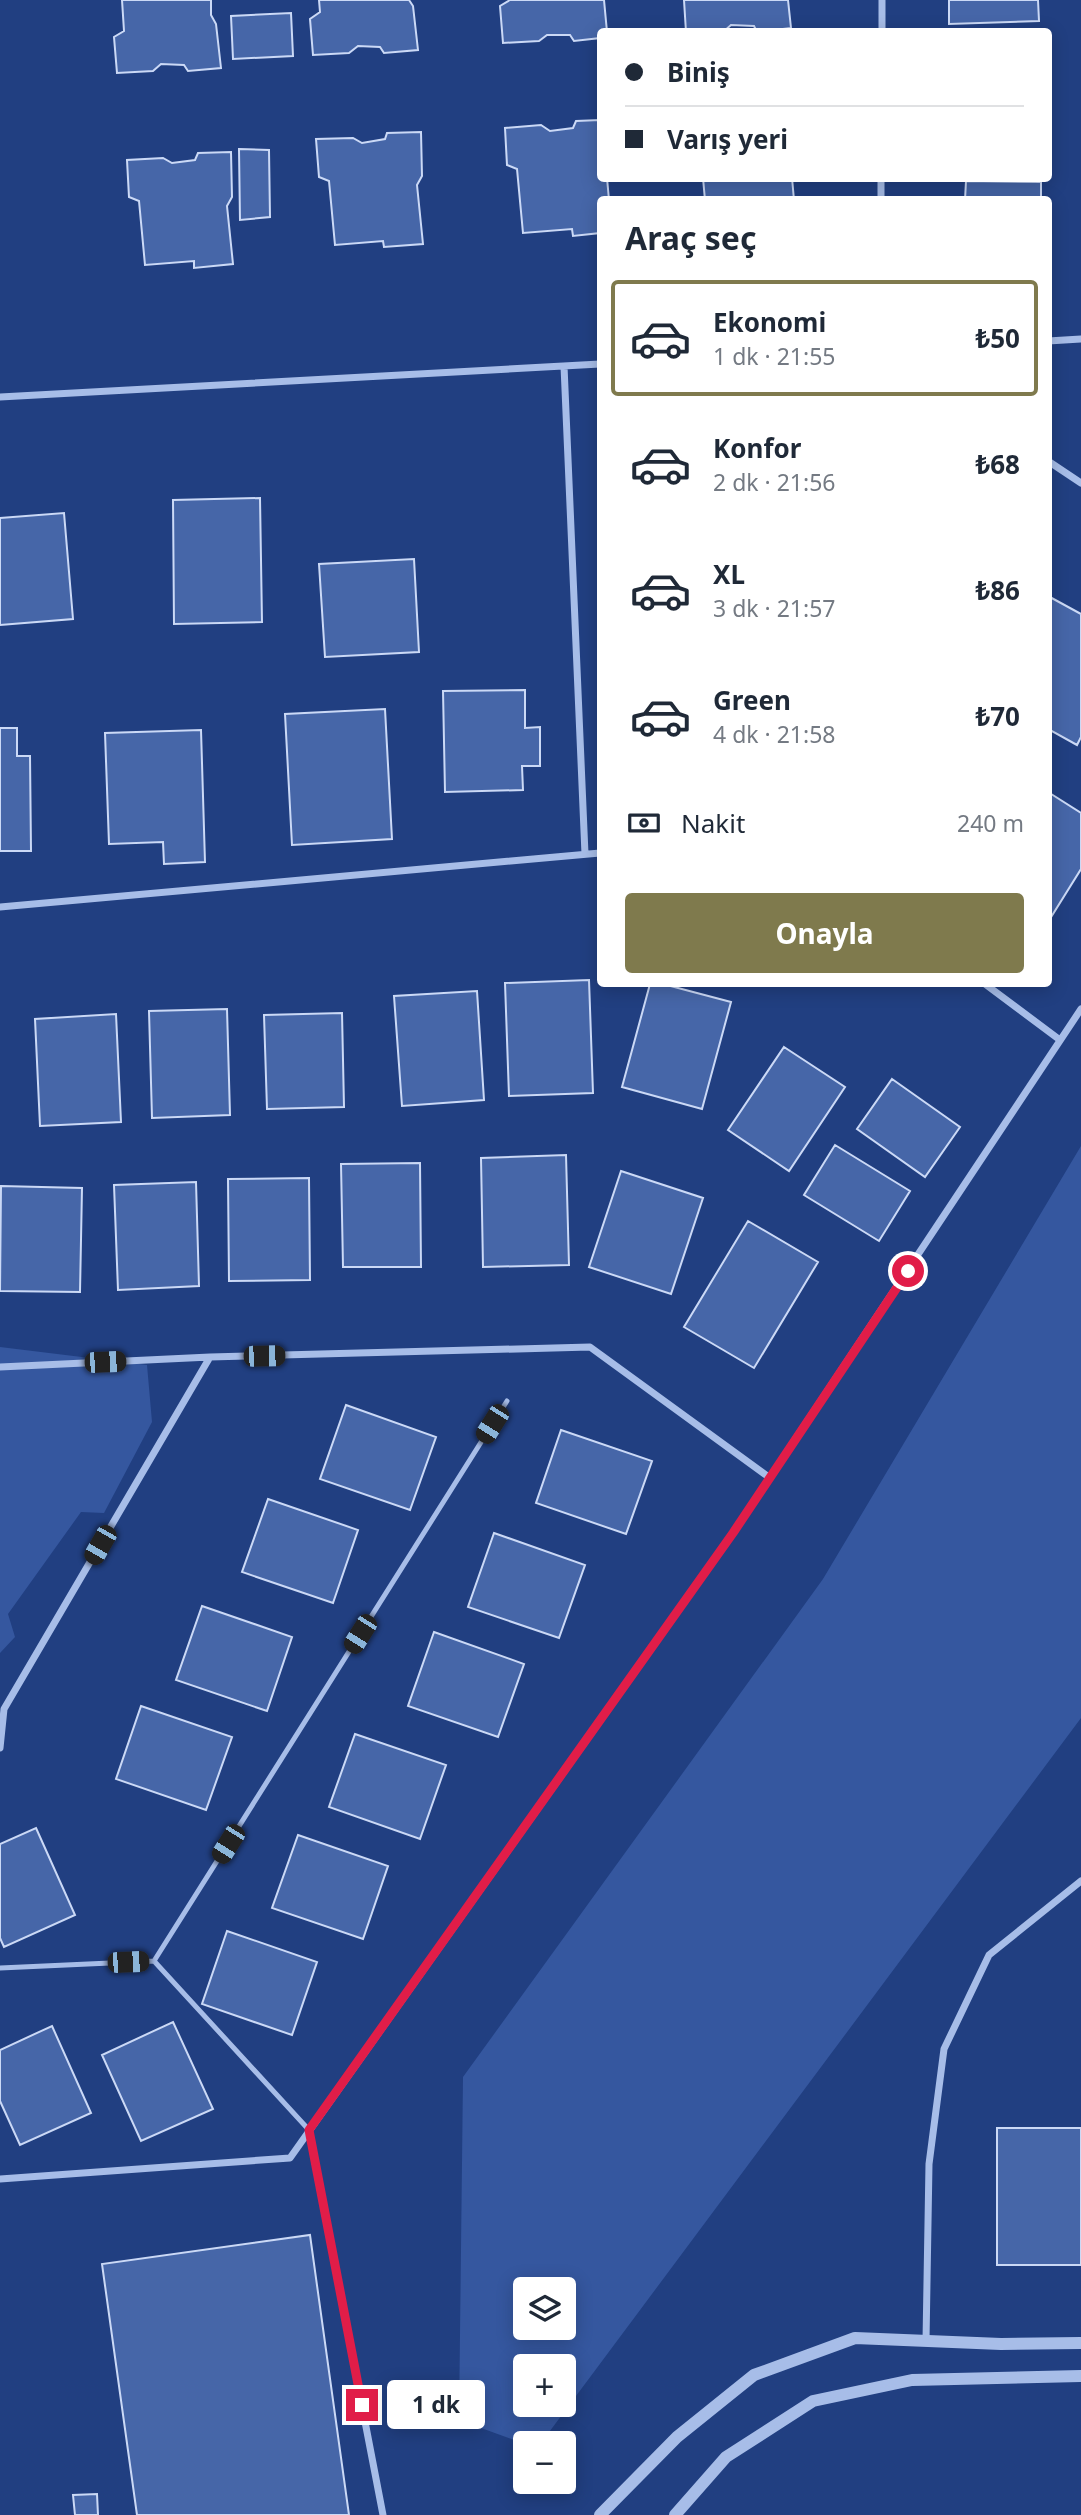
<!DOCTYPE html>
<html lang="tr">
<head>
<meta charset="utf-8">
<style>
	:root { --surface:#fff; --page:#f6f6f7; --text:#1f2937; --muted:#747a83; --line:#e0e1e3; --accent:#7f7a4d }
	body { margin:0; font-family:"Noto Sans",sans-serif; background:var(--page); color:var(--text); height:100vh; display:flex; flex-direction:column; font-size:26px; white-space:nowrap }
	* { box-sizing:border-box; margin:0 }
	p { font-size:23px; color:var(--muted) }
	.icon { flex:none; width:38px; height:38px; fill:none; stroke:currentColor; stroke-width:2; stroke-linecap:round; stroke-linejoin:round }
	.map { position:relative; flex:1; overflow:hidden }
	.details { position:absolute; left:597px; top:196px; width:455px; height:791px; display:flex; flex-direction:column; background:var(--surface); border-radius:7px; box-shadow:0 4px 18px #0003 }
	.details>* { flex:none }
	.hud { position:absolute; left:597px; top:28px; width:455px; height:154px; border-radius:7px; box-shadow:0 4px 18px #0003; display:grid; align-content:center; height:154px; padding:0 28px; background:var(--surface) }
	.buttons { position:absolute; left:513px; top:2277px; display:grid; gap:14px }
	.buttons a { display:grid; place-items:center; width:63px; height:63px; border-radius:7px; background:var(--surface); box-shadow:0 4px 18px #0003; font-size:35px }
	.end { position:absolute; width:32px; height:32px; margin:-16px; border:9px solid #e11d48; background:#fff; box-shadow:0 0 0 4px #fff }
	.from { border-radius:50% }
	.bubble { position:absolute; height:49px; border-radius:7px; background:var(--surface); box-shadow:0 4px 18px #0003; font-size:23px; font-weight:700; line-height:49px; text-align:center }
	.car { position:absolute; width:21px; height:42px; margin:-21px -10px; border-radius:9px; box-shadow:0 0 5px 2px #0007; background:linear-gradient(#222 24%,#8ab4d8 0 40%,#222 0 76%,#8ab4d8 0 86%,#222 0) }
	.hud b { display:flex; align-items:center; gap:24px; height:66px; font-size:26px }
	.hud b+b { border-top:2px solid var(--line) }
	.hud i { width:18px; height:18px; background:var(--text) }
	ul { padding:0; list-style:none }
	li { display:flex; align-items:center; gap:21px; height:116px; margin:0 14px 10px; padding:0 14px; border:4px solid transparent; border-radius:7px }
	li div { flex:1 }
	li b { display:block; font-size:26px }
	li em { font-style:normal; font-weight:700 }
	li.active { border-color:var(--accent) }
	li>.icon { width:63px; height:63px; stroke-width:1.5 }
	h2 { padding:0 28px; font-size:32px; line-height:84px }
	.pay { display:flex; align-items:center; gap:18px; height:77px; padding:0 28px; font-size:26px }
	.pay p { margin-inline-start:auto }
	.button { display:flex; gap:14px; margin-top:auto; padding:14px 28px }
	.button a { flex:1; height:80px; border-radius:7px; background:var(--accent); color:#fff; font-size:28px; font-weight:700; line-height:80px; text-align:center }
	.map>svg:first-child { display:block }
</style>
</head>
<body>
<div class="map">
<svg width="1081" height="2515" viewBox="0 0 1081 2515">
	<rect width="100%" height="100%" fill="#213f81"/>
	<path fill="#35579f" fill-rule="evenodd" d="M1081 1146V1718L541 2443 525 2444 459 2420 463 2077 823 1579ZM525 2289H564V2328H525ZM525 2366H564V2404H525Z
		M0 1347 147 1365 152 1422 104 1513 81 1512 8 1614 15 1637 0 1653Z"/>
	<path fill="#4666a8" stroke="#cbd9f6" stroke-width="2" d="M122 0H211V15L216 24 221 68 188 71 184 65 161 64 153 71 117 73 114 37 124 31Z
		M319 0H409L413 6 418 50 384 53 380 47 358 46 349 53 313 55 310 19 320 12Z
		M510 0H604L607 32H600V38L574 41 570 35H547L539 41 503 43 500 6Z
		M684 0H788L791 28 757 32 754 26 731 25 723 32H686Z
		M949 0H1038L1039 21 949 24Z
		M291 13 293 56 233 59 231 16Z
		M600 120V178H607L609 200H600V233L573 236 572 229 523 233 517 169 507 165 505 128 541 125 550 131 573 128 576 121Z
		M421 132 422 176 417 185 423 244 384 247 383 241 335 245 329 181 319 177 316 139 353 138 362 143 385 139 387 133Z
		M239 149 269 150 270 217 240 220Z
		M231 152 232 197 227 206 233 264 194 268V261L145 265 139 201 129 197 127 160 163 158 172 163 195 160 198 153Z
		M703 178H792L794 200H705Z
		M966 181 1041 182V200H965Z
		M260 498 262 622 174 624 173 500Z
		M64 513 73 619 0 625V518Z
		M414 559 419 652 325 657 319 564Z
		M1048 596 1081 614V737L1077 745 1048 729Z
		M525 690V728L540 727V766H522L523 790 445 792 443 691Z
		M385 709 392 839 292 845 285 714Z
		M0 728H17V756H30L31 851H0Z
		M201 730 205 862 164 864 163 842 109 844 105 733Z
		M1048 792 1081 813V869L1048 922Z
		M589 980 593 1093 509 1096 505 983Z
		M650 984H663L731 1002 702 1109 622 1087Z
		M477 991 484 1100 402 1106 394 996Z
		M227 1009 230 1115 152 1118 149 1011Z
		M342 1013 344 1107 267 1109 264 1015Z
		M116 1014 121 1122 40 1126 35 1019Z
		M784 1047 845 1087 789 1171 728 1130Z
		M892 1079 960 1127 925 1177 857 1129Z
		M835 1145 910 1191 879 1241 804 1195Z
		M566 1155 569 1265 483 1267 481 1158Z
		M420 1163 421 1267H343L341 1164Z
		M621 1171 703 1198 671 1294 589 1267Z
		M309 1178 310 1280 229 1281 228 1179Z
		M196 1182 199 1286 118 1290 114 1185Z
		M1 1186 82 1188 80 1292 0 1291Z
		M748 1221 818 1262 754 1368 684 1327Z
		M346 1405 436 1437 410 1510 320 1479Z
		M561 1430 652 1461 626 1534 536 1503Z
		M268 1499 358 1530 333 1603 242 1572Z
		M494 1533 585 1565 559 1638 468 1607Z
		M202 1606 292 1637 267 1711 176 1680Z
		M434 1632 524 1664 498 1737 408 1706Z
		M141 1706 232 1737 206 1810 116 1779Z
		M355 1734 446 1765 420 1839 329 1807Z
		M36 1828 75 1915 4 1947 0 1938V1844Z
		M298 1835 388 1866 363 1939 272 1908Z
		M227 1931 317 1962 292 2035 202 2004Z
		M173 2022 213 2109 141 2141 102 2055Z
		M52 2026 91 2113 20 2145 0 2101V2050Z
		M997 2128H1081V2265H997Z
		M310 2235 349 2515H137L102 2264Z
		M97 2494 98 2515H75L73 2495Z"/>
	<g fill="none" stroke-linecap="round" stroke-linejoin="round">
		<path stroke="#a7bde8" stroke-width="5" d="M154 1961 507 1401
			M0 1968 154 1961 309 2130"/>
		<path stroke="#a7bde8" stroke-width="7" d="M882 32V0
			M881 200V178
			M1048 341 1081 339
			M564 366 585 854
			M0 397 600 364
			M1048 461 1081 483
			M0 907 600 853
			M985 984 1060 1040
			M0 1367 210 1357
			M0 1748 4 1709 210 1357 590 1347 770 1478
			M309 2131 383 2515
			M0 2179 290 2158 733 1533 1081 1009
			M926 2341 929 2164 944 2049 989 1955 1081 1881"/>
		<path stroke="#a7bde8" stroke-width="12" d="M600 2515 677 2437 754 2375 855 2338 1001 2344 1081 2343
			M675 2515 726 2457 813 2401 912 2380 1081 2376"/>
	</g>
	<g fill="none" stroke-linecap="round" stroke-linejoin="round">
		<path stroke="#e11d48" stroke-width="9" d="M362 2405 309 2130 733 1533 908 1271"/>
	</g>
</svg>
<div class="buttons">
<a><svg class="icon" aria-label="layers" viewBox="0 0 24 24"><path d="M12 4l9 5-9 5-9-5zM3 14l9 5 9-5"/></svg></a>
<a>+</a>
<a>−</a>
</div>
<i class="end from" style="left:908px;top:1271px"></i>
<i class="end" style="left:362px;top:2405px"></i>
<div class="bubble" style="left:387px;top:2380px;width:98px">1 dk</div>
<i class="car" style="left:264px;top:1356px;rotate:89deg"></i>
<i class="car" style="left:105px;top:1362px;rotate:88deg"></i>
<i class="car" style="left:492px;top:1424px;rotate:212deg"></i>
<i class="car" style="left:100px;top:1545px;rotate:210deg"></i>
<i class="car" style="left:360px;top:1634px;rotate:212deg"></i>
<i class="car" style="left:228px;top:1844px;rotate:212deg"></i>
<i class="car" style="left:128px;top:1962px;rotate:88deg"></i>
<div class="hud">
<b><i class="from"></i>Biniş</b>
<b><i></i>Varış yeri</b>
</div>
<section class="details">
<h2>Araç seç</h2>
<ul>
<li class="active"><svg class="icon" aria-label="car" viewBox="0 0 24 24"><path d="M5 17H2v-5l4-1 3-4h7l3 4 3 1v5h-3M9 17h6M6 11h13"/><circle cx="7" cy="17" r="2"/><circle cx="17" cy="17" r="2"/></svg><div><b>Ekonomi</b><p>1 dk · 21:55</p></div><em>₺50</em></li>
<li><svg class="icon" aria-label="car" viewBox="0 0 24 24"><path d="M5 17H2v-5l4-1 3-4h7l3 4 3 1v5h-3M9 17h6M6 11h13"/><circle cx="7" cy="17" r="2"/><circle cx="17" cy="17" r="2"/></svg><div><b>Konfor</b><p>2 dk · 21:56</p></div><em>₺68</em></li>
<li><svg class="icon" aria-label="car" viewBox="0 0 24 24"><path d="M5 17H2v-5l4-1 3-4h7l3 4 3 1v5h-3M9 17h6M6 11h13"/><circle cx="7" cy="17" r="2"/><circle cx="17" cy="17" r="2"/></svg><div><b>XL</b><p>3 dk · 21:57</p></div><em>₺86</em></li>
<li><svg class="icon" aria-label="car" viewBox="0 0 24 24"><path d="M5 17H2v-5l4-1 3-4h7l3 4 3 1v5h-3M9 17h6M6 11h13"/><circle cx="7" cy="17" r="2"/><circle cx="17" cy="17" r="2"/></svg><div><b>Green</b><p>4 dk · 21:58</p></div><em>₺70</em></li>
</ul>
<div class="pay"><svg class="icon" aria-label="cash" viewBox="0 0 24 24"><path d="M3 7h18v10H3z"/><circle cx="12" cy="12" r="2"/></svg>Nakit<p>240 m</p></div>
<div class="button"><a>Onayla</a></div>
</section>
</div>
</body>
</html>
